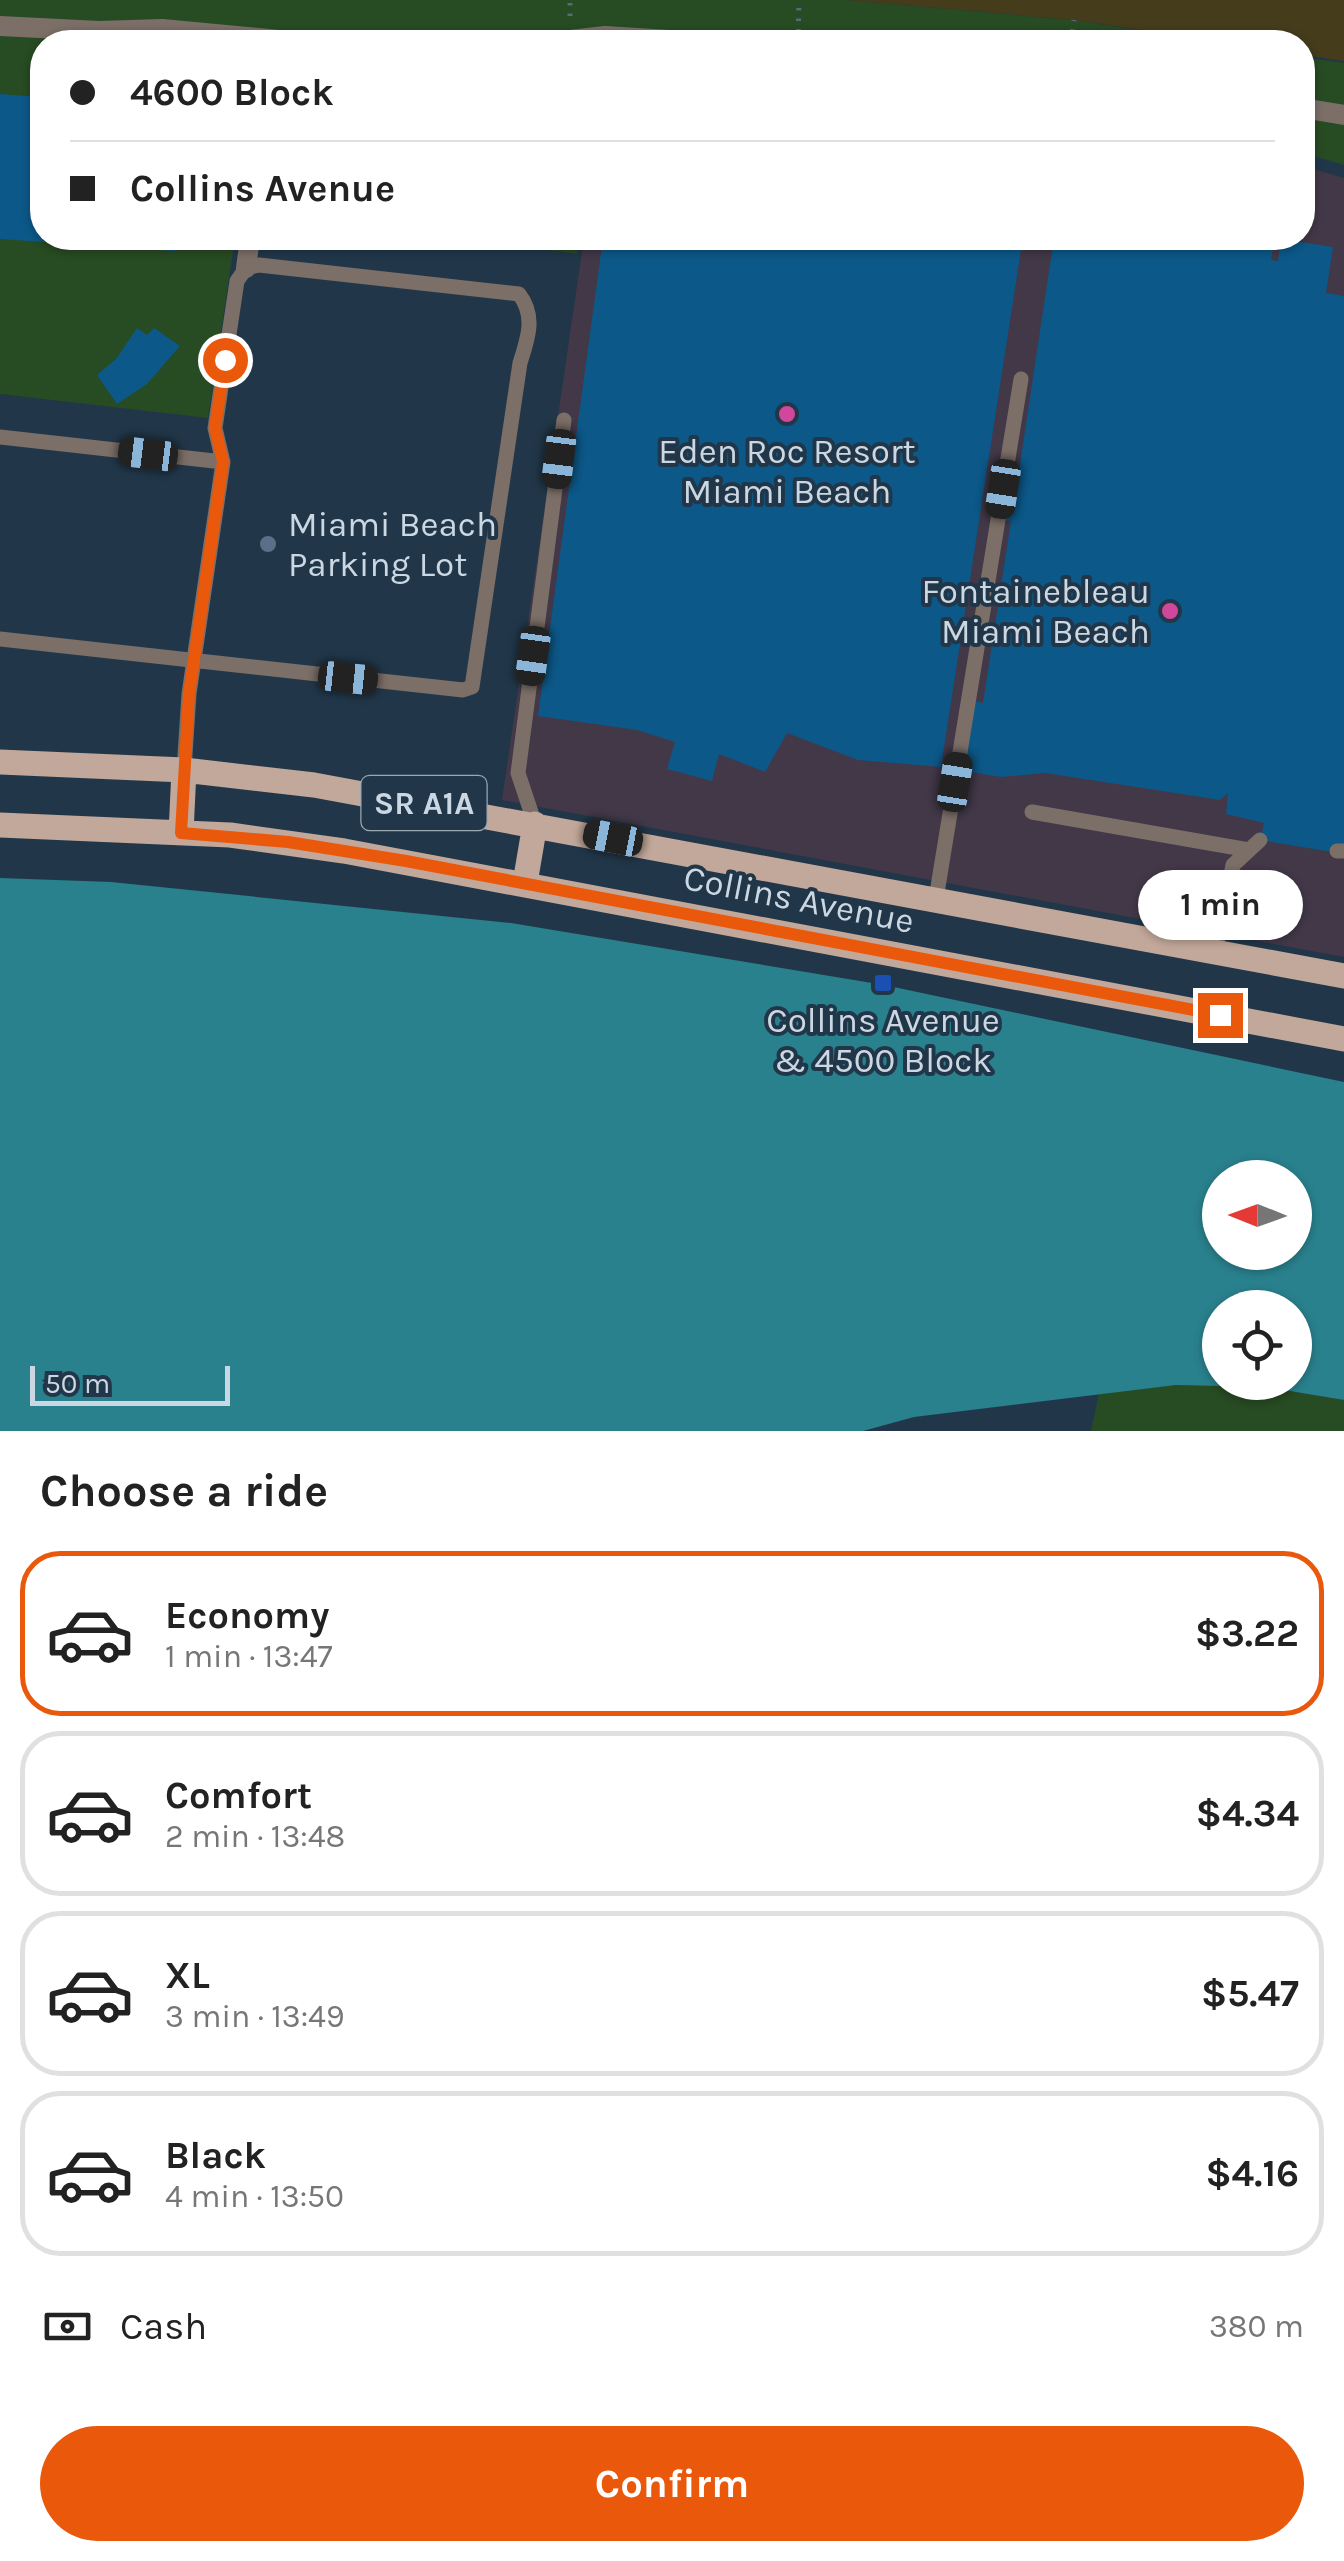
<!DOCTYPE html>
<html lang="en">
<head>
<meta charset="utf-8">
<style>
	:root { --surface:#fff; --page:#f2f2f2; --text:#222; --muted:#767676; --line:#e0e0e0; --accent:#ea580c }
	body { margin:0; font-family:Karla,sans-serif; background:var(--page); color:var(--text); height:100vh; display:flex; flex-direction:column; font-size:38px; white-space:nowrap }
	* { box-sizing:border-box; margin:0 }
	p { font-size:32px; color:var(--muted) }
	.icon { flex:none; width:55px; height:55px; fill:none; stroke:currentColor; stroke-width:2; stroke-linecap:round; stroke-linejoin:round }
	.map { position:relative; height:1431px; overflow:hidden }
	.sheet { display:flex; flex-direction:column; background:var(--surface); flex:1 }
	.sheet>* { flex:none }
	.guide { position:absolute; left:30px; top:30px; width:1285px; height:220px; border-radius:40px; box-shadow:0 2px 8px #0004; display:grid; align-content:center; height:220px; padding:0 40px; background:var(--surface) }
	.needle { width:65px; rotate:271deg }
	.tools { position:absolute; left:1202px; top:1160px; display:grid; gap:20px }
	.tools a { display:grid; place-items:center; width:110px; height:110px; border-radius:50%; background:var(--surface); box-shadow:0 2px 8px #0004; font-size:50px }
	.scale { position:absolute; left:30px; bottom:25px; width:200px; box-sizing:border-box; padding-left:10px; border:5px solid #cbd8e3; border-top:0; font-size:28px; line-height:35px; white-space:nowrap; color:#cbd8e3; -webkit-text-stroke:8px #213749; paint-order:stroke }
	.end { position:absolute; width:45px; height:45px; margin:-22px; border:12px solid #ea580c; background:#fff; box-shadow:0 0 0 5px #fff }
	.from { border-radius:50% }
	.bubble { position:absolute; height:70px; border-radius:35px; background:var(--surface); box-shadow:0 2px 8px #0004; font-size:32px; font-weight:700; line-height:70px; text-align:center }
	.car { position:absolute; width:30px; height:60px; margin:-30px -15px; border-radius:12px; box-shadow:0 0 8px 2px #0007; background:linear-gradient(#222 24%,#8ab4d8 0 40%,#222 0 76%,#8ab4d8 0 86%,#222 0) }
	.guide b { display:flex; align-items:center; gap:35px; height:95px; font-size:38px }
	.guide b+b { border-top:2px solid var(--line) }
	.guide i { width:25px; height:25px; background:var(--text) }
	ul { padding:0; list-style:none }
	li { display:flex; align-items:center; gap:30px; height:165px; margin:0 20px 15px; padding:0 20px; border:5px solid var(--line); border-radius:40px }
	li div { flex:1 }
	li b { display:block; font-size:38px }
	li em { font-style:normal; font-weight:700 }
	li.current { border-color:var(--accent) }
	li>.icon { width:90px; height:90px; stroke-width:1.5 }
	h2 { padding:0 40px; font-size:45px; line-height:120px }
	.pay { display:flex; align-items:center; gap:25px; height:110px; padding:0 40px; font-size:38px }
	.pay p { margin-inline-start:auto }
	.button { display:flex; gap:20px; margin-top:auto; padding:20px 40px }
	.button a { flex:1; height:115px; border-radius:60px; background:var(--accent); color:#fff; font-size:40px; font-weight:700; line-height:115px; text-align:center }
	.map>svg:first-child { display:block }
</style>
</head>
<body>
<div class="map">
<svg width="1344" height="1431" viewBox="0 0 1344 1431">
	<rect width="100%" height="100%" fill="#213749"/>
	<path fill="#423848" d="M1303 166 1344 178V957L502 800 584 238H1302Z"/>
	<path fill="#274b22" d="M0 0H847L1074 20 1215 42H42V238H235L208 418 0 394Z
		M1302 57 1344 63V165L1303 153Z
		M465 238H579L577 254Z
		M1176 1385 1265 1387 1344 1400V1431H1091L1099 1393Z"/>
	<path fill="#453c1c" d="M847 0H1344V61L1303 55 1302 42H1222L1074 20Z"/>
	<path fill="#29818d" fill-rule="evenodd" d="M0 878 111 882 511 923 884 985 1344 1082V1400L1265 1387 1176 1385 914 1417 863 1431H0ZM1220 1178H1295V1252H1220ZM1220 1308H1295V1382H1220Z"/>
	<path fill="#0c5888" d="M0 94 42 97V238H176L175 251 0 239Z
		M603 238H1001L1022 243 941 767 858 760 787 733 765 772 719 754 712 781 667 769 675 742 637 730 538 716Z
		M1054 238H1275L1271 260 1278 261 1281 239 1333 247 1326 293 1344 296V849L1326 851 1260 840 1264 823 1226 814 1228 793 1220 800 1045 773 1001 777 964 771 975 701 983 703 1011 521 1002 520 1005 502 1014 504Z
		M137 328 147 335 154 328 180 346 147 384 117 404 97 375 116 359Z"/>
	<g fill="none" stroke-linecap="round" stroke-linejoin="round">
		<path stroke="#576b7a" stroke-width="5" stroke-dasharray="2.5 8" stroke-linecap="butt" d="M570 16V0
			M798 42 799 0
			M1071 42 1074 20"/>
		<path stroke="#7c6f68" stroke-width="15" d="M0 437 223 462
			M0 639 463 690 472 687 520 363C528 338 536 316 519 294L259 265 246 268 237 281 215 428 223 462 189 694 184 770
			M1032 812 1249 850
			M535 824 518 773 564 420
			M1337 851H1344
			M936 899 1021 379
			M1215 951 1233 865 1260 840"/>
		<path stroke="#7c6f68" stroke-width="20" d="M0 26 99 31 162 29 300 42
			M553 42 605 36 702 42
			M1302 108 1344 115
			M246 268 250 238"/>
		<path stroke="#c2a89a" stroke-width="25" d="M0 762 184 770 314 785 1344 976
			M0 825 230 835 344 851 1344 1039
			M181 833 184 770
			M525 883 535 824"/>
	</g>
	<g fill="none" stroke-linecap="round" stroke-linejoin="round">
		<path stroke="#ea580c" stroke-width="12" d="M225 360 215 428 223 462 189 694 181 833 288 842 406 861 1220 1015"/>
	</g>
	<g fill="#d1479c" stroke="#213749" stroke-width="4">
		<circle cx="787" cy="414" r="10"/>
		<circle cx="1170" cy="611" r="10"/>
	</g>
	<circle fill="#5c6f8a" stroke="#213749" stroke-width="4" cx="268" cy="544" r="10"/>
	<rect fill="#1a4fb4" stroke="#213749" stroke-width="4" x="873" y="973" width="20" height="20" rx="5"/>
	<g text-anchor="middle" stroke-width="8" stroke-linejoin="round" paint-order="stroke">
		<rect fill="#213749" stroke="#98a8b5" stroke-width="2.5" x="361.5" y="776" width="125" height="54" rx="8"/>
		<g font-size="32" font-weight="bold" fill="#cbd8e3">
			<text x="424" y="814">SR A1A</text>
		</g>
		<g font-size="35" fill="#cbd8e3" stroke="#213749">
			<text x="787" y="463">Eden Roc Resort<tspan x="787" dy="40">Miami Beach</tspan></text>
			<text x="288" y="536" text-anchor="start">Miami Beach<tspan x="288" dy="40">Parking Lot</tspan></text>
			<text x="1150" y="603" text-anchor="end">Fontainebleau<tspan x="1150" dy="40">Miami Beach</tspan></text>
			<text x="883" y="1032">Collins Avenue<tspan x="883" dy="40">&amp; 4500 Block</tspan></text>
		</g>
		<g font-size="35" fill="#cbd8e3" stroke="#213749">
			<text transform="translate(799 899) rotate(11)" y="12">Collins Avenue</text>
		</g>
	</g>
</svg>
<div class="tools">
<a><svg class="needle" viewBox="-14 -14 28 28"><path d="M0-13l5 13h-10z" fill="#e53935"/><path d="M0 13l5-13h-10z" fill="#767676"/></svg></a>
<a><svg class="icon" aria-label="locate" viewBox="0 0 24 24"><circle cx="12" cy="12" r="6"/><path d="M12 2v4M12 18v4M2 12h4M18 12h4"/></svg></a>
</div>
<div class="scale">50 m</div>
<i class="end from" style="left:225px;top:360px"></i>
<i class="end" style="left:1220px;top:1015px"></i>
<div class="bubble" style="left:1138px;top:870px;width:165px">1 min</div>
<i class="car" style="left:148px;top:454px;rotate:277deg"></i>
<i class="car" style="left:559px;top:459px;rotate:187deg"></i>
<i class="car" style="left:1003px;top:489px;rotate:189deg"></i>
<i class="car" style="left:533px;top:656px;rotate:188deg"></i>
<i class="car" style="left:348px;top:678px;rotate:96deg"></i>
<i class="car" style="left:955px;top:782px;rotate:9deg"></i>
<i class="car" style="left:613px;top:838px;rotate:281deg"></i>
<div class="guide">
<b><i class="from"></i>4600 Block</b>
<b><i></i>Collins Avenue</b>
</div>
</div>
<section class="sheet">
<h2>Choose a ride</h2>
<ul>
<li class="current"><svg class="icon" aria-label="car" viewBox="0 0 24 24"><path d="M5 17H2v-5l4-1 3-4h7l3 4 3 1v5h-3M9 17h6M6 11h13"/><circle cx="7" cy="17" r="2"/><circle cx="17" cy="17" r="2"/></svg><div><b>Economy</b><p>1 min · 13:47</p></div><em>$3.22</em></li>
<li><svg class="icon" aria-label="car" viewBox="0 0 24 24"><path d="M5 17H2v-5l4-1 3-4h7l3 4 3 1v5h-3M9 17h6M6 11h13"/><circle cx="7" cy="17" r="2"/><circle cx="17" cy="17" r="2"/></svg><div><b>Comfort</b><p>2 min · 13:48</p></div><em>$4.34</em></li>
<li><svg class="icon" aria-label="car" viewBox="0 0 24 24"><path d="M5 17H2v-5l4-1 3-4h7l3 4 3 1v5h-3M9 17h6M6 11h13"/><circle cx="7" cy="17" r="2"/><circle cx="17" cy="17" r="2"/></svg><div><b>XL</b><p>3 min · 13:49</p></div><em>$5.47</em></li>
<li><svg class="icon" aria-label="car" viewBox="0 0 24 24"><path d="M5 17H2v-5l4-1 3-4h7l3 4 3 1v5h-3M9 17h6M6 11h13"/><circle cx="7" cy="17" r="2"/><circle cx="17" cy="17" r="2"/></svg><div><b>Black</b><p>4 min · 13:50</p></div><em>$4.16</em></li>
</ul>
<div class="pay"><svg class="icon" aria-label="cash" viewBox="0 0 24 24"><path d="M3 7h18v10H3z"/><circle cx="12" cy="12" r="2"/></svg>Cash<p>380 m</p></div>
<div class="button"><a>Confirm</a></div>
</section>
</body>
</html>
